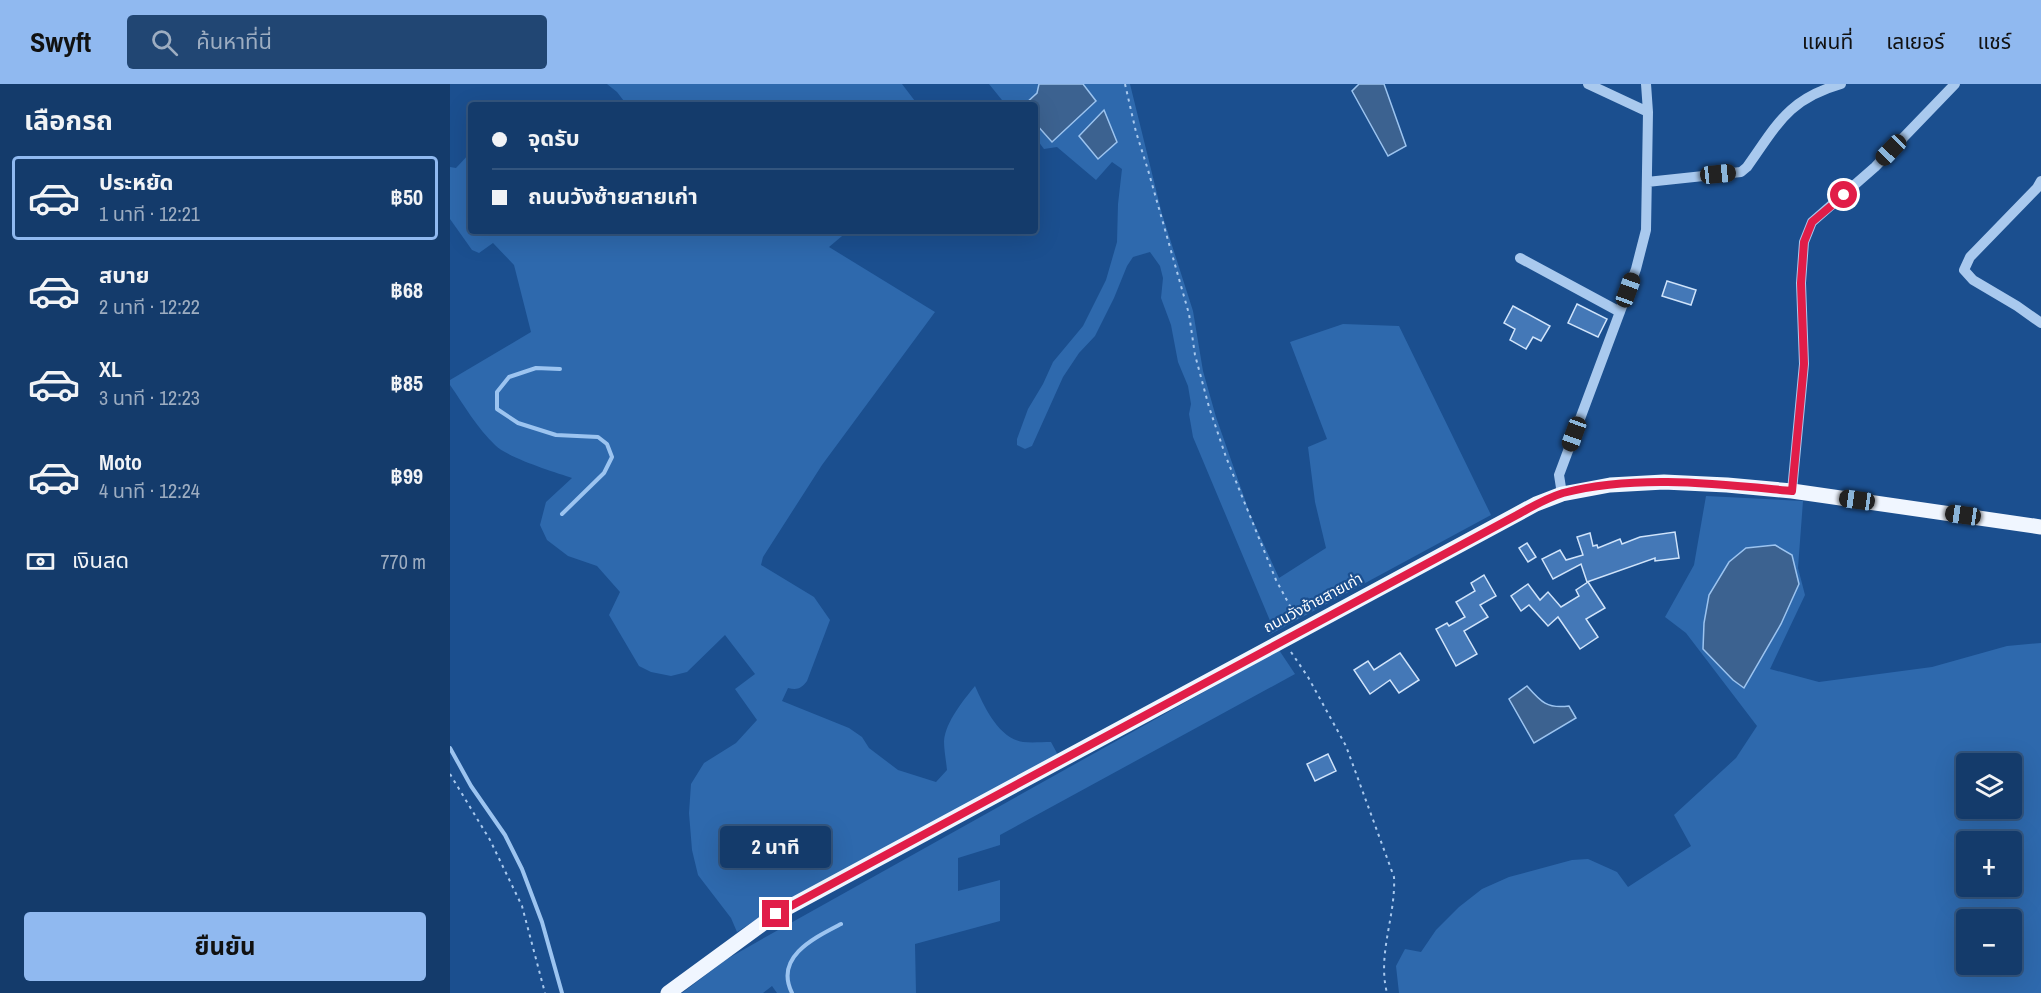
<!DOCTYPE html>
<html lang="th">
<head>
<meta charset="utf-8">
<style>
	:root { --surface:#143b6b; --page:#214673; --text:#f1f3f6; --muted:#9dadc1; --line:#33557e; --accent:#90b9f0 }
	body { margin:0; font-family:"Archivo Narrow","Noto Sans Thai",sans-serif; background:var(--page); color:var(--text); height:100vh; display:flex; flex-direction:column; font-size:22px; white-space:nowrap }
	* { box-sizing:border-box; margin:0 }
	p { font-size:20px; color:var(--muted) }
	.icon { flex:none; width:33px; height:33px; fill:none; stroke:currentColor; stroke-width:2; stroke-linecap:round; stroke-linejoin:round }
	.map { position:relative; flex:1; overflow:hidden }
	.drawer { display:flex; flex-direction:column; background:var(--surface); width:450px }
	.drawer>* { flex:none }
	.banner { position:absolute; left:18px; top:18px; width:570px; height:132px; border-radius:6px; box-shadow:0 6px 24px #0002,0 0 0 2px var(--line); display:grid; align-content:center; height:132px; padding:0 24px; background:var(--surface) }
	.tools { position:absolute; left:1506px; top:669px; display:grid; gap:12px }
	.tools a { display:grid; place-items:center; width:66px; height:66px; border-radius:6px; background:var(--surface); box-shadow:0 6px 24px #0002,0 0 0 2px var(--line); font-size:30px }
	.end { position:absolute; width:27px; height:27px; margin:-14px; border:8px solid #e11d48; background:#fff; box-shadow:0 0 0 3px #fff }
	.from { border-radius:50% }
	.bubble { position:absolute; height:42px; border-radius:6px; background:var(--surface); box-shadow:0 6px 24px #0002,0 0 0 2px var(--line); font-size:20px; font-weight:700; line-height:42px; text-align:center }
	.car { position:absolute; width:18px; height:36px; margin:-18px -9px; border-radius:8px; box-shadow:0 0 4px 2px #0007; background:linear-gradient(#222 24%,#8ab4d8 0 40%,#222 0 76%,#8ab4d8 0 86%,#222 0) }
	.banner b { display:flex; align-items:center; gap:21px; height:57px; font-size:22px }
	.banner b+b { border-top:2px solid var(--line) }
	.banner i { width:15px; height:15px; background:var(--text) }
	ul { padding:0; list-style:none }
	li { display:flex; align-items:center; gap:18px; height:84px; margin:0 12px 9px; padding:0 12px; border:3px solid transparent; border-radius:6px }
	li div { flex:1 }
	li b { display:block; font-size:22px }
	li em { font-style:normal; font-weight:700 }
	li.active { border-color:var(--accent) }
	li>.icon { width:54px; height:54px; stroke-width:1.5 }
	h2 { padding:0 24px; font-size:27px; line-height:72px }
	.pay { display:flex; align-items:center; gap:15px; height:66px; padding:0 24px; font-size:22px }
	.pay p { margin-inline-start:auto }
	.primary-button { display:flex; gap:12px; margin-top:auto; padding:12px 24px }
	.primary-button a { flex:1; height:69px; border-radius:6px; background:var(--accent); color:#111; font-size:24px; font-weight:700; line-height:69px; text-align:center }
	header { display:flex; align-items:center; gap:36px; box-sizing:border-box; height:84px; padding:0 30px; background:var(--accent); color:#111 }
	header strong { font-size:28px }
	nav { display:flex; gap:33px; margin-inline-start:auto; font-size:21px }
	.search { width:420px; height:54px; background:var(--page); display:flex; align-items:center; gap:15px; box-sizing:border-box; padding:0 21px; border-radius:6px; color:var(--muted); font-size:22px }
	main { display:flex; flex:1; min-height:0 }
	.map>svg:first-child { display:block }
</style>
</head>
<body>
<header>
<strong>Swyft</strong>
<div class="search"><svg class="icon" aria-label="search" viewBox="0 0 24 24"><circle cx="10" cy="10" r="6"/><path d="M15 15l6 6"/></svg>ค้นหาที่นี่</div>
<nav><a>แผนที่</a><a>เลเยอร์</a><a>แชร์</a></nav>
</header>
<main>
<section class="drawer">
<h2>เลือกรถ</h2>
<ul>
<li class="active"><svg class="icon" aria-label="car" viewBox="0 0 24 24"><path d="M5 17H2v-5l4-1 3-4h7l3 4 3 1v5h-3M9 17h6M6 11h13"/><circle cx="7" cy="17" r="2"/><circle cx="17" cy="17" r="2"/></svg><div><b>ประหยัด</b><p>1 นาที · 12:21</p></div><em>฿50</em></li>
<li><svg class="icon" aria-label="car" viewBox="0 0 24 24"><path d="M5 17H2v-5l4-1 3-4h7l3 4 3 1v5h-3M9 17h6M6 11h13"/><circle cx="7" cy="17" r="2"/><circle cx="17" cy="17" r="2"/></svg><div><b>สบาย</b><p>2 นาที · 12:22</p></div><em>฿68</em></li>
<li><svg class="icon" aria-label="car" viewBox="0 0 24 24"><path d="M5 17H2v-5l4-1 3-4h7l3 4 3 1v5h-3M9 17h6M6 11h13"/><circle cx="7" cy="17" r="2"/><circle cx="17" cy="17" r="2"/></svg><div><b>XL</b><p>3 นาที · 12:23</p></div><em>฿85</em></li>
<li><svg class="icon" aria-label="car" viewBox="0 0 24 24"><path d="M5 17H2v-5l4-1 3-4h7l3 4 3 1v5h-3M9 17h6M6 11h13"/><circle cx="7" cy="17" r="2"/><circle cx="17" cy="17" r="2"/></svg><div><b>Moto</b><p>4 นาที · 12:24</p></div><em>฿99</em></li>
</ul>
<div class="pay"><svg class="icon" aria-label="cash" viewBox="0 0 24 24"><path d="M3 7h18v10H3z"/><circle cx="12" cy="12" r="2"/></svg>เงินสด<p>770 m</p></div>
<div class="primary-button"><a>ยืนยัน</a></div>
</section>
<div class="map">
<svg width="1591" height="909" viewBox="0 0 1591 909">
	<rect width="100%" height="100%" fill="#1b4f8f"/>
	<path fill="#2e69ad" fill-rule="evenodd" d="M157 0H452L468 21H177L167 8Z
		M539 0H680L712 130 743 227 753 287 766 333 800 430 829 494 876 464 865 418 858 363 877 355 840 258 893 240 949 242 1041 431 819 551 821 539 743 353 739 330 741 320 738 302 728 278 721 241 711 214 713 194 710 182 700 168 683 173 677 182 664 214 645 252 629 269 613 293 582 362 575 365 567 361V355L578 325 593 300 603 278 633 242 656 196 667 158 668 120 672 85 662 78 646 96 607 63 594 65 585 53V21H566L565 19 556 21Z
		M21 68V147H398L379 163 485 228 372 381 313 473 311 481 364 513 380 536 357 597C351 605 347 606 338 604L332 617 399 644 412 653 419 664 448 686 486 698 497 686C496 676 494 666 494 657 496 637 513 617 525 602 534 622 548 654 573 658 582 659 592 658 601 658L608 671 320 827 287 848 281 834 248 791 242 766 239 729 241 700 254 679 286 659 307 636 285 605 305 590 275 551 237 588 221 592 201 588 189 582 159 531 170 508 147 482 118 472 97 456 90 441 96 418 122 394C104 388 58 374 45 361 27 344 14 321 0 301V296L81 248 64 181 43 159 29 169 22 166 0 135V83L6 84Z
		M1256 412 1353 417 1348 484 1355 511 1320 585 1369 598 1482 583 1557 562 1591 559V909H949L946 882 955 865 971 868 986 846 1009 823 1032 805 1059 793 1122 776 1138 775 1167 788 1178 803 1241 762 1224 731 1286 674 1307 642 1236 549 1215 533 1244 481ZM1516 680H1562V724H1516ZM1516 758H1562V802H1516ZM1516 836H1562V880H1516Z
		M829 566 845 590 550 751V761L508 774V807L550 796V837L465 860 466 909H327L322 902 313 909H232L277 875 321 850Z"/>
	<path fill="#3c6290" stroke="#9cc4f0" stroke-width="1.5" d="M589 0H633L646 17 602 58 585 39V21H574L587 9Z
		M909 0H934L956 62 938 72 902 7Z
		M654 26 667 58 648 75 629 52Z
		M1325 461 1342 471 1349 500 1331 540 1294 604 1283 596 1253 565 1254 539 1259 511 1279 478 1296 464Z
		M1077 602C1091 618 1097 625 1119 622L1126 634 1084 659 1059 615Z"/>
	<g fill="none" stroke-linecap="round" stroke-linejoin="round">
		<path stroke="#9cc4f0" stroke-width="4" d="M110 285 86 284 59 293 47 308V325L68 339 106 351 148 353 157 360 162 373 154 389 112 430
			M0 664 21 702 55 751 72 785 92 838 112 909
			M342 909C324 873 364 854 391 840"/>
	</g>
	<path fill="#4478b7" stroke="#cfe3fa" stroke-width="1.5" d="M1217 197 1246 206 1241 221 1212 212Z
		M1127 220 1157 235 1148 253 1118 239Z
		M1063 222 1100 242 1091 257 1083 253 1076 265 1060 256 1065 245 1054 239Z
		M1225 448 1229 474 1205 477V474L1137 498 1131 480 1103 495 1092 475 1110 466 1116 476 1133 471 1127 453 1140 449 1143 462 1147 461 1148 464 1170 455 1172 460 1190 453Z
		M1077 459 1086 473 1078 478 1069 464Z
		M1034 491 1046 512 1030 521 1038 533 1014 547 1027 570 1006 582 986 545 997 539 999 542 1015 533 1006 518 1025 507 1021 499Z
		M1138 498 1155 524 1136 535 1148 553 1130 565 1108 533 1098 542 1079 521 1071 527 1061 512 1078 500 1090 516 1098 508 1111 523 1129 512 1126 506Z
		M950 569 969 596 949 609 940 596 920 610 904 586 918 577 924 586Z
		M878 670 886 687 865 697 857 680Z"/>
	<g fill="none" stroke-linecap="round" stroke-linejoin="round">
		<path stroke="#a9c9ee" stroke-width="2" stroke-dasharray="3 4.5" stroke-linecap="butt" d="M675 0 686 48 698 86 739 230 745 271 759 323 776 373 826 496 847 535
			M841 568 858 593 896 662 944 793C946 832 927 870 937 909
			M0 690 40 756 72 822 95 909"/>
		<path stroke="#a9c9ee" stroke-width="10" d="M1138 0 1198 28
			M1591 97 1587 104 1520 173 1514 186 1523 196 1567 222 1591 239
			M1197 98 1291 88 1297 83C1327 41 1338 15 1391 0
			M1070 174 1170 228
			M1342 407 1354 280 1351 199 1354 158 1362 138 1425 83 1505 0
			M1112 410 1109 391 1186 185 1196 146 1198 28 1196 0"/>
		<path stroke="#f0f6ff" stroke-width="15" d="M218 909 326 830 1086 420 1112 410 1160 401 1214 398 1277 401 1342 407 1591 443"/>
	</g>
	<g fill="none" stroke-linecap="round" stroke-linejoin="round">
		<path stroke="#e11d48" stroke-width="8" d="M326 830 1067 431C1081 423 1097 414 1113 409 1187 390 1267 400 1342 407L1354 280 1351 199 1354 158 1362 138 1394 111"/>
	</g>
	<g text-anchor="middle" stroke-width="4.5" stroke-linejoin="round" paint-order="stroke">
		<g font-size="15" fill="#fff" stroke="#1b4f8f">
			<text transform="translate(863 519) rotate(-28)" y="5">ถนนวังซ้ายสายเก่า</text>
		</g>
	</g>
</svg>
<div class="tools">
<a><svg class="icon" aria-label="layers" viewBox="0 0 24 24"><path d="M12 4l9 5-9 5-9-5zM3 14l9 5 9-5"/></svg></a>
<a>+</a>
<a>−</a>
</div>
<i class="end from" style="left:1394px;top:111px"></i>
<i class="end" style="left:326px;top:830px"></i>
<div class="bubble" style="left:270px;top:742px;width:111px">2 นาที</div>
<i class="car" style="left:1441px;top:66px;rotate:224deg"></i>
<i class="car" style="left:1268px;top:90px;rotate:84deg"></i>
<i class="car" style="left:1178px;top:206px;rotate:20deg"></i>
<i class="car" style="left:1124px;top:350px;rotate:200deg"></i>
<i class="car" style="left:1407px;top:416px;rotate:278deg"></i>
<i class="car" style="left:1513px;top:431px;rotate:278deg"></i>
<div class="banner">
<b><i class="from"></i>จุดรับ</b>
<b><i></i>ถนนวังซ้ายสายเก่า</b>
</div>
</div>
</main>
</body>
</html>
